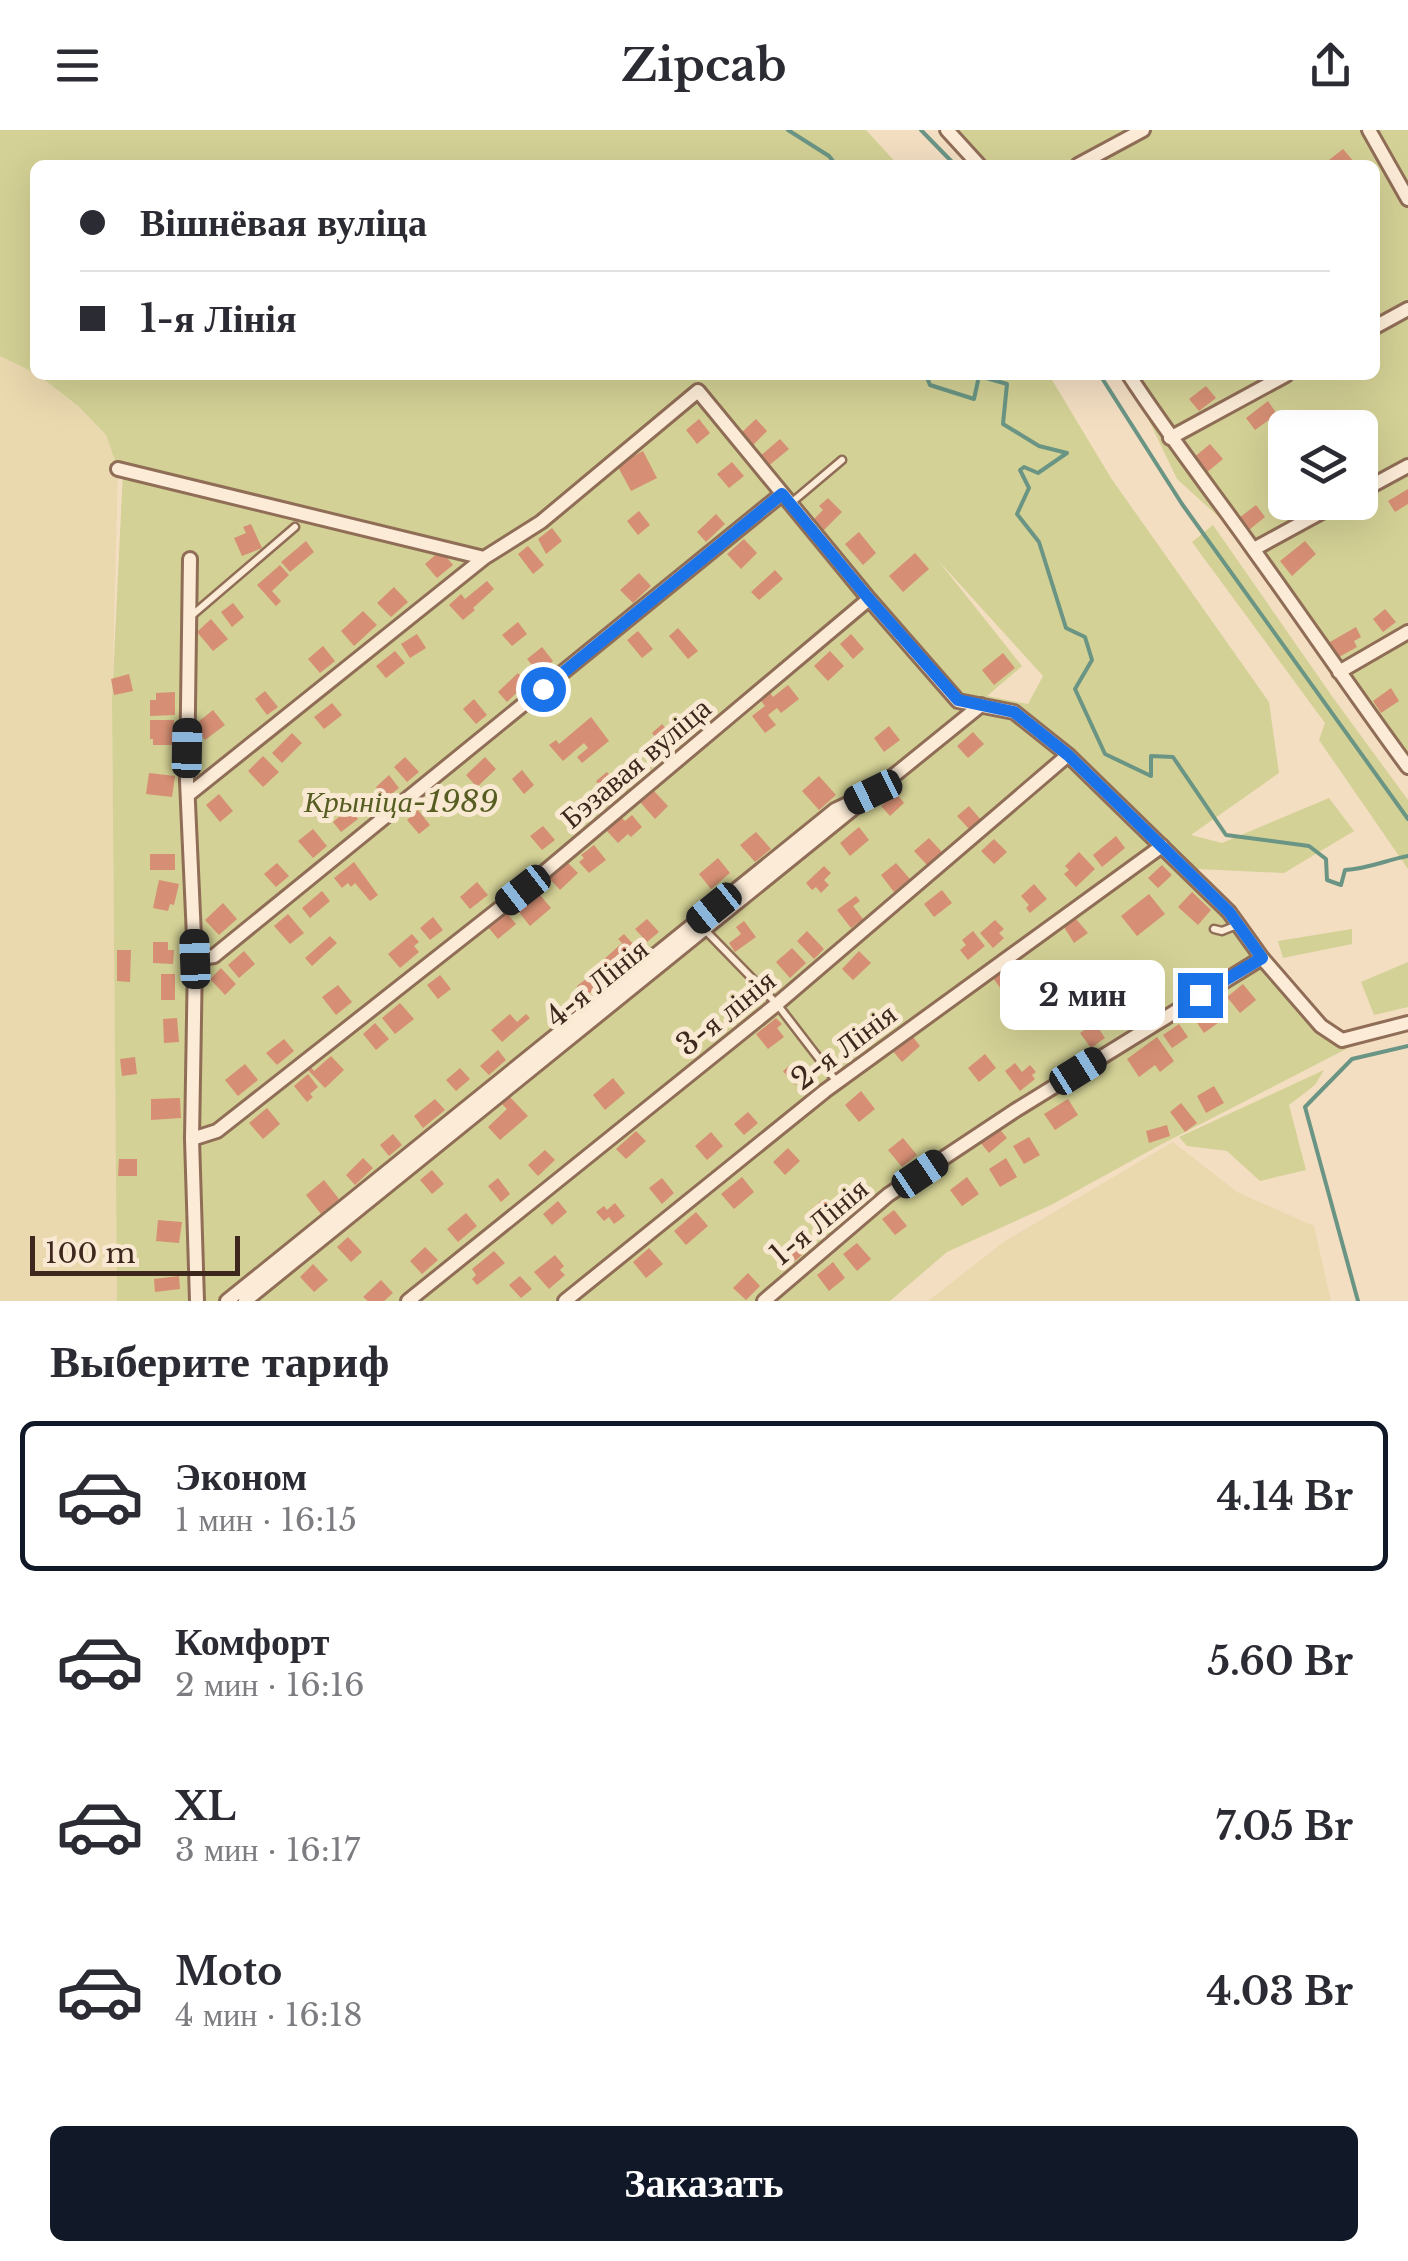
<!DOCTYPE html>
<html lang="ru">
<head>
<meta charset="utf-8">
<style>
	:root { --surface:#fff; --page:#f2f2f3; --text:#2b2b33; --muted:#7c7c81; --line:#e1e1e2; --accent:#111827 }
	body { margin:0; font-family:"Libre Baskerville",serif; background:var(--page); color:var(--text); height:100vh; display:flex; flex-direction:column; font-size:38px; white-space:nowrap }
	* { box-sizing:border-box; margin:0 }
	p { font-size:32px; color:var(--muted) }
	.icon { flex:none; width:55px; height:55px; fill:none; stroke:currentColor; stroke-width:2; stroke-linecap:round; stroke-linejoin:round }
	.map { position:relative; height:1171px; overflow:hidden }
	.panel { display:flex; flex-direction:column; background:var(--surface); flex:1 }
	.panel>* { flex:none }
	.top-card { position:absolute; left:30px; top:30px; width:1350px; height:220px; border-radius:15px; box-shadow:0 10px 40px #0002; display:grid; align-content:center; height:220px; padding:0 50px; background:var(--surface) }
	.controls { position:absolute; left:1268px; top:280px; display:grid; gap:20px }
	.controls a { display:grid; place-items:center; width:110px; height:110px; border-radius:15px; background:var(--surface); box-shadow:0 10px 40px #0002; font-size:50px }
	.scale { position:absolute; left:30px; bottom:25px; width:210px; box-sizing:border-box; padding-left:10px; border:5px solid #3e281d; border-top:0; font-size:28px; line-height:35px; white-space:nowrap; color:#3e281d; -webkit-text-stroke:8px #f9e9d3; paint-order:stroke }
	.end { position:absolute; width:45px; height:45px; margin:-22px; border:12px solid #1a73e8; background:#fff; box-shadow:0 0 0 5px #fff }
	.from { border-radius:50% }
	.bubble { position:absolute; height:70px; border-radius:15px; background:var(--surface); box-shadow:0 10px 40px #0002; font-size:32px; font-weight:800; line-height:70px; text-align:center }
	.car { position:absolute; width:30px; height:60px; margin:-30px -15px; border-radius:12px; box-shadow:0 0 8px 2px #0007; background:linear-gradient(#222 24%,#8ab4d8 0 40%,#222 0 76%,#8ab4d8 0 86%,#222 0) }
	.top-card b { display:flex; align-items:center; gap:35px; height:95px; font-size:38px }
	.top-card b+b { border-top:2px solid var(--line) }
	.top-card i { width:25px; height:25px; background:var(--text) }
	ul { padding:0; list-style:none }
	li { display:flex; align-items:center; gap:30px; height:150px; margin:0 20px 15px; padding:0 30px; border:5px solid transparent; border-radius:15px }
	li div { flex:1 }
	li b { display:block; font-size:38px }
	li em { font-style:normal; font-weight:800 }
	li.active { border-color:var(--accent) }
	li>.icon { width:90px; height:90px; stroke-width:1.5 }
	h2 { padding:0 50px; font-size:45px; line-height:120px }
	.cta { display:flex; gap:20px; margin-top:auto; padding:20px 50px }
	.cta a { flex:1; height:115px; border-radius:15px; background:var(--accent); color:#fff; font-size:40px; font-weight:800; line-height:115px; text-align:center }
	header { display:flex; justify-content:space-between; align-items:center; height:130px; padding:0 50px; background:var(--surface); font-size:45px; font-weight:800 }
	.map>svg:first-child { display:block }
</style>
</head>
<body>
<header><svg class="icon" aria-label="menu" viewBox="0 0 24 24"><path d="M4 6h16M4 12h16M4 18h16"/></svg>Zipcab<svg class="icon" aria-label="share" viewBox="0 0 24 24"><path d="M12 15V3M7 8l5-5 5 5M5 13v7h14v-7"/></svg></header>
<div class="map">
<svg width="1408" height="1171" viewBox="0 0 1408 1171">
	<rect width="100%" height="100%" fill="#f3dec2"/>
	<path fill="#ead8af" d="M0 226 35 243V245H38L79 278 106 305 118 339 112 569 117 1171H0Z
		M1173 1012 1237 1062 1314 1096 1331 1171H928L1005 1111Z"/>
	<path fill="#d3d195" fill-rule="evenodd" d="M0 0H866L898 35H35V243L0 226Z
		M947 0H1408V637L1254 419 1177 349 1127 245H1375V35H979ZM1285 298H1360V372H1285Z
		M38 245H1049L1111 348 1269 572 1279 643 1191 705 1222 713 1329 668 1354 701 1284 743 1197 739 1235 776 1276 836 1348 918 1162 1014 1051 1075 947 1122 890 1171H117L112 569 123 341 118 339 106 305 79 277ZM937 429 1043 546 1028 574 987 566 1022 536Z
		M1213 395 1334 569 1408 670V739L1319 610 1325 593 1192 412Z
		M1352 799V814L1283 828 1278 811Z
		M1408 832V877L1374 885 1361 852Z
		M1324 940 1315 955 1289 975 1306 1040 1260 1051 1227 1021 1187 1016 1179 1007Z"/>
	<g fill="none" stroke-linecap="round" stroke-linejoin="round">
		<path stroke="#6a9584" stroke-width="4" d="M788 0 829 26 836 35
			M921 0 955 35
			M926 245 930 255 974 269 979 246 1007 254 1003 294 1039 316 1067 323 1038 343 1024 337 1020 340 1029 358 1017 384 1039 412 1066 498 1085 507 1092 530 1075 559 1105 624 1151 646V626L1173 627 1226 705 1309 716 1326 729 1327 750 1341 755 1345 740C1368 739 1386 730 1408 726
			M1100 245 1182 374 1408 689
			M1358 1171 1305 977 1352 929 1408 916"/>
	</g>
	<path fill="#d68f74" d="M1343 19 1355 33 1353 35H1333L1329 30Z
		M1206 256 1216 268 1199 281 1189 269Z
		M1268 271 1277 284 1255 300 1246 288Z
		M699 289 710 303 697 314 686 300Z
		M756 289 767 301 753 315 741 303Z
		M780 309 789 319 766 338 758 328Z
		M1210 314 1223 329 1205 344 1192 329Z
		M643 321 657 348 631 361 617 335Z
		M732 332 744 346 729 358 717 344Z
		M1408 359V374L1395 382 1388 371Z
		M828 368 842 382 821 403 811 392 823 380 819 376Z
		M1256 375 1265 387 1249 400 1239 388Z
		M639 381 650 395 638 405 627 391Z
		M716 384 725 394 706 412 697 402Z
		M251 394 262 418 242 426 234 408 246 403 243 397Z
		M552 398 562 411 546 424 538 409Z
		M859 402 876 423 863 435 845 414Z
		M744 409 757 423 741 439 727 424Z
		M306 411 314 422 290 442 281 432Z
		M1305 411 1316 424 1292 446 1280 431Z
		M528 416 544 435 533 444 518 424Z
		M441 420 453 435 437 448 425 434Z
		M915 423 929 439 903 462 889 446Z
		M280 435 289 445 272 461 281 471 276 476 257 455Z
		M775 440 783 449 759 470 751 462Z
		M639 443 651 456 633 473 620 460Z
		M487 451 494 459 473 478 475 480 463 490 449 475 461 464 465 469Z
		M394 457 408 472 391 487 377 473Z
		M233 473 244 487 232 497 221 482Z
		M1385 479 1396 492 1383 502 1373 489Z
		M363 481 377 495 354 516 341 501Z
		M211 489 228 509 213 521 197 502Z
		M518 492 527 504 512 516 502 505Z
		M1356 497 1361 507 1354 511 1357 517 1332 531 1323 516Z
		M678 498 698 521 688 529 669 506Z
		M638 501 653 519 642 528 627 510Z
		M417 504 426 518 410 528 401 514Z
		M851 504 864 519 853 529 840 514Z
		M323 516 335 531 320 543 308 529Z
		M542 517 553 531 539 543 527 529Z
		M395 521 405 533 386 548 376 536Z
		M830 521 844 536 828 551 814 536Z
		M1003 523 1015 538 994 555 982 540Z
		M518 543 527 553 507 572 498 562Z
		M129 544 133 561 114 565 111 549Z
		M788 555 799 569 781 583 777 578 768 585 776 595 765 603 752 586 765 576 758 567 768 560 773 567Z
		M1391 558 1399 571 1381 583 1373 571Z
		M265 561 278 577 267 585 255 569Z
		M175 562V585L150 586V570H156V563Z
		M474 569 487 585 476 594 463 579Z
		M332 573 342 585 324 599 314 587Z
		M213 580 225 595 205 610 193 596Z
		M591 587 609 611 582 633 577 627 588 618 584 613 563 631 549 615 556 610 559 614Z
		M150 590H174V615H153V609H150Z
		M662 594 676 610 666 619 652 603Z
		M889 596 900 610 884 622 874 608Z
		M973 602 984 614 968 628 957 616Z
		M292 603 302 613 282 633 272 623Z
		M263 626 279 642 263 657 248 641Z
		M405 627 419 642 407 652 394 637Z
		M485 627 496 639 477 657 466 645Z
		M522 640 534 655 524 664 512 649Z
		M607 642 619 657 608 666 596 651Z
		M149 643 175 646 172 667 146 664Z
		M389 645 399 658 385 669 376 657Z
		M819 646 836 665 819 680 802 661Z
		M653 660 668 676 655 689 640 672Z
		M896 663 904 673 890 686 881 676Z
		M219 664 233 681 220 692 206 675Z
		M345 673 358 689 341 702 333 692 341 685 336 680Z
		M969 676 982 691 971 701 957 686Z
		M418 680 430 695 419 704 407 690Z
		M632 685 642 697 631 707 628 704 618 713 606 700 620 686 625 691Z
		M543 696 555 710 542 720 530 706Z
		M859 697 869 710 850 726 840 713Z
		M313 699 327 716 313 728 298 711Z
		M756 702 771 719 755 732 740 715Z
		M1116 706 1125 718 1102 737 1093 725Z
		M929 708 942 722 927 735 914 721Z
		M994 709 1007 722 994 734 981 721Z
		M594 715 606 730 589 743 579 732 584 728 581 725Z
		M1079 722 1095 739 1076 757 1064 744 1069 740 1065 736Z
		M150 724H175V740H150Z
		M718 728 730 743 711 759 699 744Z
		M354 732 378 765 370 771 355 753 351 757 348 753 342 758 334 748Z
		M567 732 578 743 560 760 549 748Z
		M277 733 289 746 276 757 264 744Z
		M896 733 910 749 894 762 881 745Z
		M1162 735 1172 745 1158 758 1148 748Z
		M824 736 831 743 824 750 829 755 821 763 816 757 812 760 806 753Z
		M159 750 179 754 174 775 170 774 168 781 153 778Z
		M477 752 488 765 470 779 460 767Z
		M1034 754 1047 769 1030 783 1026 778 1029 775 1021 766Z
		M535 759 551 778 530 796 514 776Z
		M942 760 952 773 934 787 924 774Z
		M322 761 330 771 310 788 302 778Z
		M1192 762 1211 780 1198 795 1178 777Z
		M1149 764 1165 784 1137 806 1121 786Z
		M856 766 860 771 853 776 863 789 851 798 837 780Z
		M223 773 237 789 219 805 205 790Z
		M506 782 516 794 498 809 488 797Z
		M288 784 304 803 290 814 274 796Z
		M433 787 443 800 430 810 420 798Z
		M647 789 659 802 647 812 635 799Z
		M1076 789 1088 803 1074 813 1064 797Z
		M995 790 1004 799 999 803 1004 808 993 818 980 803Z
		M744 791 756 807 735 822 729 813 741 804 736 797Z
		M807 801 824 819 814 829 797 811Z
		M973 801 985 816 968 830 960 820 966 815 962 810Z
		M412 804 419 812 414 816 419 822 400 838 388 824Z
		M624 804 641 823 615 846 602 831 622 813 618 809Z
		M330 806 337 813 312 836 305 828Z
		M153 812H168V820H174L173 834 153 833Z
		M792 818 806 833 790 848 776 832Z
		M117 820H131L130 852 117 851Z
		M244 821 255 834 239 848 228 835Z
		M859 821 871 833 853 850 842 839Z
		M1006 834 1018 851 1003 862 991 845Z
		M221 838 236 854 225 865 210 849Z
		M600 838 608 848 585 867 577 856Z
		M161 844H175V870H161Z
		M440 845 451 859 438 869 427 855Z
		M1243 854 1256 870 1240 883 1227 867Z
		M338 855 352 872 336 885 322 867Z
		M400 873 414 889 395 904 382 888Z
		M1207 878 1218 893 1204 903 1193 887Z
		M510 884 517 892 526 884 530 888 502 912 491 900Z
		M177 888 179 912 164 913 163 889Z
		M776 888 782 894 777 898 784 907 768 919 756 904Z
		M375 893 389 909 376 920 363 904Z
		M1095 893 1105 908 1091 918 1080 903Z
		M1179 894 1188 907 1172 918 1163 905Z
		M855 902 859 906 863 902 870 909 852 924 843 912Z
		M910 903 920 916 902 932 891 919Z
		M1157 907 1174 931 1160 942 1155 935 1139 947 1127 929Z
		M284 909 294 921 277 935 266 923Z
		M498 920 506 930 489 945 480 936Z
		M985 924 996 938 979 952 968 938Z
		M331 926 344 940 325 958 306 938 309 935 314 941Z
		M135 927 137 944 122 946 120 929Z
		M794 932 806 946 795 955 783 941Z
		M1015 933 1022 942 1030 935 1036 942 1032 945 1035 949 1020 961 1005 941Z
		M245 934 258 950 238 966 225 950Z
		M460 938 470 949 456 961 446 950Z
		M308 944 318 957 310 964 313 967 307 972 294 956Z
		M613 948 625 963 605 980 593 965Z
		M1214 956 1224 973 1206 983 1197 966Z
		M861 961 875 979 859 992 845 975Z
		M509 966 528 986 500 1010 488 997 507 979 501 973Z
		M180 968 181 988 151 990V969Z
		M435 969 445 980 423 998 414 986Z
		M1068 969 1078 985 1055 1000 1044 984Z
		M1181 973 1197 993 1185 1002 1170 982Z
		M267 978 280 994 263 1009 249 993Z
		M748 982 758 993 744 1005 734 994Z
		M1167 995 1170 1006 1149 1013 1146 1001Z
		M997 996 1007 1008 989 1023 979 1011Z
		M636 1001 646 1011 626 1029 616 1019Z
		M711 1002 723 1016 707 1030 695 1016Z
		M393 1004 402 1015 389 1026 380 1015Z
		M1029 1007 1040 1025 1024 1034 1013 1016Z
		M903 1008 917 1025 902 1037 888 1020Z
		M788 1018 800 1031 785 1045 773 1032Z
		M545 1020 555 1030 538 1046 528 1035Z
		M363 1028 373 1038 355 1055 346 1045Z
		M1006 1028 1017 1047 1000 1057 989 1039Z
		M119 1029H137V1046H118Z
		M432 1040 444 1054 432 1064 420 1050Z
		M742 1047 754 1062 734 1079 721 1064Z
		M967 1047 979 1064 962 1076 950 1060Z
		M498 1048 510 1064 501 1072 488 1056Z
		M662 1048 674 1063 662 1074 649 1058Z
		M324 1050 339 1069 321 1084 306 1065Z
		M823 1069 835 1082 829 1087 835 1093 824 1103 810 1088 817 1082 813 1078Z
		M558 1071 567 1082 552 1095 543 1084Z
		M615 1073 625 1086 614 1094 609 1087 604 1091 596 1082 604 1076 607 1080Z
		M894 1080 907 1096 895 1105 882 1089Z
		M696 1082 708 1096 686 1115 674 1101Z
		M466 1083 477 1096 458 1112 447 1099Z
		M158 1090 182 1092 179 1113 156 1111Z
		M348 1107 362 1122 351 1132 337 1117Z
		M790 1111 802 1125 784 1140 772 1125Z
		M857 1113 871 1129 857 1141 843 1124Z
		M425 1117 438 1130 422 1144 410 1131Z
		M649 1118 663 1134 646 1148 633 1132Z
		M494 1121 505 1133 477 1155 472 1149 476 1145 472 1139Z
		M555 1125 564 1136 560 1140 565 1145 549 1159 534 1142Z
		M833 1132 845 1148 829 1161 817 1145Z
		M313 1134 328 1150 314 1162 300 1147Z
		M748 1143 760 1156 746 1170 733 1158Z
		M179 1146 180 1159 155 1162 154 1149Z
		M520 1146 532 1159 521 1168 509 1155Z
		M381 1150 393 1163 384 1171H368L363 1167Z"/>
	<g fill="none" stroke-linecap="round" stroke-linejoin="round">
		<g stroke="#906d57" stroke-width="11">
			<path id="lane" d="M791 373 842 330
				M190 487 295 397
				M1214 799 1222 801 1237 795
				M705 800 777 874 837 952"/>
		</g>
		<g stroke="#906d57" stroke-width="18">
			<path id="street" d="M947 0 979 35
				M1369 0 1408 69
				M1078 35 1143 0
				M1375 197 1408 179
				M1129 245C1168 305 1212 361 1253 419 1305 491 1355 565 1408 637
				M1170 308 1286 245
				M118 339 484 428
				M1360 362 1408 336
				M1254 419 1340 372
				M190 429 187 651 195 829 192 1009 197 1171
				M1339 542 1408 502
				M188 665 484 428 541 392 698 261 869 469 958 571 1014 582 1068 625 1229 782 1262 828 1321 896 1342 910 1408 893
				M195 829 214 826 782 364
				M192 1009 217 1001 523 760 869 469
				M227 1171 835 680 854 671
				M245 1171 981 575
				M408 1171 777 874 1068 625
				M565 1171 825 961 1162 716
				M764 1171 888 1065 1016 980 1262 828"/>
		</g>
		<use href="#lane" stroke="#fcecd7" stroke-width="6"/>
		<use href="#street" stroke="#fcecd7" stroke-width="12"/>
	</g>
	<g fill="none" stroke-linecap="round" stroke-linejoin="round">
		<path stroke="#1a73e8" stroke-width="12" d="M543 559 782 364 869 469 958 570 1014 582 1068 625 1229 782 1262 828 1200 865"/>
	</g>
	<g text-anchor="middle" stroke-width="10" stroke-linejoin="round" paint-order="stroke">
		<g font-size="30" fill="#3e281d" stroke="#f9e9d3">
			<text transform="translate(636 633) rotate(-40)" y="10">Бэзавая вуліца</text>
			<text transform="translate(597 853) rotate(-39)" y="10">4-я Лінія</text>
			<text transform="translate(726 883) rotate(-39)" y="10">3-я лінія</text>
			<text transform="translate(844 917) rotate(-37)" y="10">2-я Лінія</text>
			<text transform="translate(819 1092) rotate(-40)" y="10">1-я Лінія</text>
		</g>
		<g font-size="30" font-style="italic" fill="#565d21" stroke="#f9e9d3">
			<text x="401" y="682">Крыніца-1989</text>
		</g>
	</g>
</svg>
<div class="controls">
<a><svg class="icon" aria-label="layers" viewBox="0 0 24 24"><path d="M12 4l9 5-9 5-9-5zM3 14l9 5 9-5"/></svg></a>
</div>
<div class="scale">100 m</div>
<i class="end from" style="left:543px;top:559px"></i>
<i class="end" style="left:1200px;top:865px"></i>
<div class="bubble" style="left:1000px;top:830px;width:165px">2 мин</div>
<i class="car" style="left:187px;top:618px;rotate:1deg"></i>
<i class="car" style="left:873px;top:662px;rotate:244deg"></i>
<i class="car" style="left:523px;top:760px;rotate:232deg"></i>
<i class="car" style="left:714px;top:778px;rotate:231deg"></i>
<i class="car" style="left:195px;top:829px;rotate:358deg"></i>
<i class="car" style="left:1078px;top:941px;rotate:58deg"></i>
<i class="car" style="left:920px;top:1044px;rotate:56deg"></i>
<div class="top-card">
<b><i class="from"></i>Вішнёвая вуліца</b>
<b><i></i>1-я Лінія</b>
</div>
</div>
<section class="panel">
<h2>Выберите тариф</h2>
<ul>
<li class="active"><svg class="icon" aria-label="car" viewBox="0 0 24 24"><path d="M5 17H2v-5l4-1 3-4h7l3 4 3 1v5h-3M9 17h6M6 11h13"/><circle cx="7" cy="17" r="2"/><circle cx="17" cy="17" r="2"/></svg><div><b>Эконом</b><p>1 мин · 16:15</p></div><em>4.14 Br</em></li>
<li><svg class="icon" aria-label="car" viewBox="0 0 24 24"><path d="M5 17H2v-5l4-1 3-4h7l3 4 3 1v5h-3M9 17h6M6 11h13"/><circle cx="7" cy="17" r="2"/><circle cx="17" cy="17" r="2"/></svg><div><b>Комфорт</b><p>2 мин · 16:16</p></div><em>5.60 Br</em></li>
<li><svg class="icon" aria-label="car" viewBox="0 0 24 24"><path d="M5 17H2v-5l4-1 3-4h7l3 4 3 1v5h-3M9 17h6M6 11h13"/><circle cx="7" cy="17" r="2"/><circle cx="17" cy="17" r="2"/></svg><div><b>XL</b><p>3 мин · 16:17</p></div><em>7.05 Br</em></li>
<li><svg class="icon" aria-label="car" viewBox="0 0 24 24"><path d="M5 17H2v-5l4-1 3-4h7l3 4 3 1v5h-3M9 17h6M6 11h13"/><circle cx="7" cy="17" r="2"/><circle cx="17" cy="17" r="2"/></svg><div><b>Moto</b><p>4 мин · 16:18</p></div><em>4.03 Br</em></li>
</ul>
<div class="cta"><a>Заказать</a></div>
</section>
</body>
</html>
